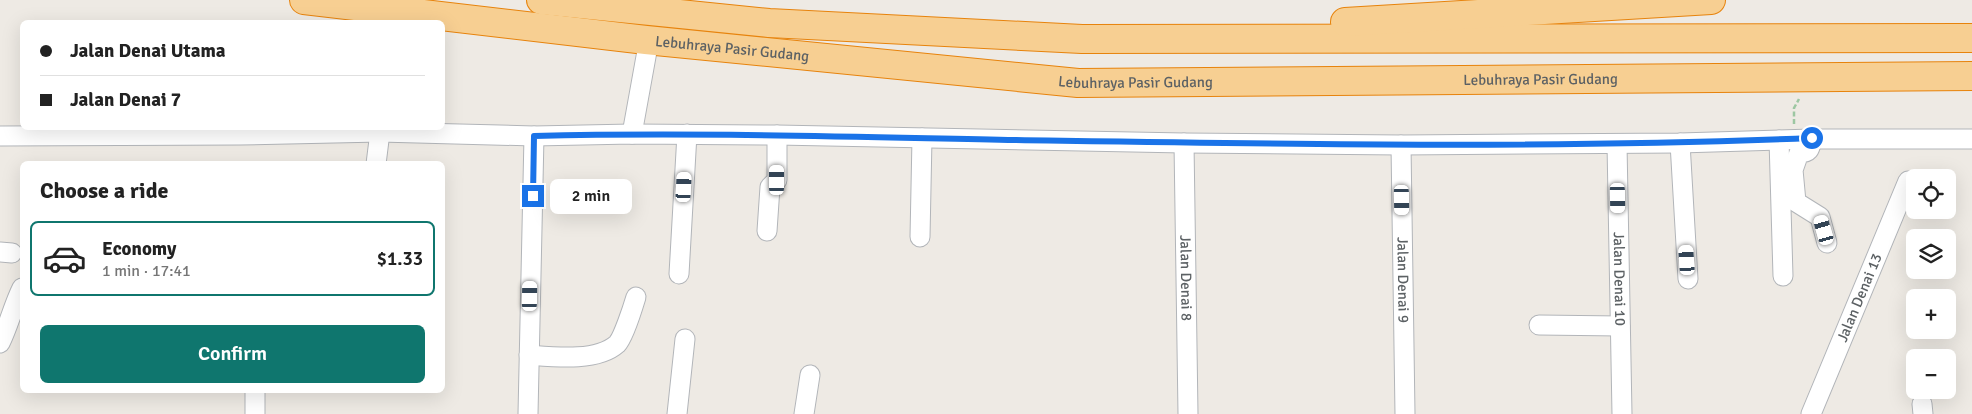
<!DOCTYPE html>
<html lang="en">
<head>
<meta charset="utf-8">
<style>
	:root { --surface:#fff; --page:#f2f2f2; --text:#222; --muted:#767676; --line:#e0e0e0; --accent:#0f766e }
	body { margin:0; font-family:Signika,sans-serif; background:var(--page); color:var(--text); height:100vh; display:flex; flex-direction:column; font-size:19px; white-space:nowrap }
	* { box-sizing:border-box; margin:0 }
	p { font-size:16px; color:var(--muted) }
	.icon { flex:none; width:28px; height:28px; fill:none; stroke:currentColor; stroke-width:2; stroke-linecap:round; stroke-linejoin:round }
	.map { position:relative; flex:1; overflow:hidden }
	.side { position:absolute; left:20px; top:161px; width:425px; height:232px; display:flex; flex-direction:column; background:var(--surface); border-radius:8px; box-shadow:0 5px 20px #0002 }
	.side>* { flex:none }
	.guide { position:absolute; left:20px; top:20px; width:425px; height:110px; border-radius:8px; box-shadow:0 5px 20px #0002; display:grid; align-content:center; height:110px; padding:0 20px; background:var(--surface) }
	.buttons { position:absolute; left:1906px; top:169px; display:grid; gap:10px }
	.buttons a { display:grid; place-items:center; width:50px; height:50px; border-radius:8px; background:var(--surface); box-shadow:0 5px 20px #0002; font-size:25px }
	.end { position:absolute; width:22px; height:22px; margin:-11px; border:6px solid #1a73e8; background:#fff; box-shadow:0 0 0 2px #fff }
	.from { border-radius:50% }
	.bubble { position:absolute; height:35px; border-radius:8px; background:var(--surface); box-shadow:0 5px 20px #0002; font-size:16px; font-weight:600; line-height:35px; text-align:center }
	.car { position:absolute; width:15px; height:30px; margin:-15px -8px; border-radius:6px; box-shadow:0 0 4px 1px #0007; background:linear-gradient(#fff 24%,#345 0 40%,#fff 0 76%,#345 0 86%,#fff 0) }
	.guide b { display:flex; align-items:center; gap:18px; height:48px; font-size:19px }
	.guide b+b { border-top:1px solid var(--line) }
	.guide i { width:12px; height:12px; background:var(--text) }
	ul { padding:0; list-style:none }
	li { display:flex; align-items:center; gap:15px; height:75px; margin:0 10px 8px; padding:0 10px; border:2px solid transparent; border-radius:8px }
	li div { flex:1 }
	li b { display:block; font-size:19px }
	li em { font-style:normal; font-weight:600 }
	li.on { border-color:var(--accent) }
	li>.icon { width:45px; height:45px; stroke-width:1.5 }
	h2 { padding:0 20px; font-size:22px; line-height:60px }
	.button { display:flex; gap:10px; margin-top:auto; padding:10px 20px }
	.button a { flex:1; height:58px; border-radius:8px; background:var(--accent); color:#fff; font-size:20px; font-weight:600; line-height:58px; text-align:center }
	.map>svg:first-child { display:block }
</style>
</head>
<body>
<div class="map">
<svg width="1972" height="414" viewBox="0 0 1972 414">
	<rect width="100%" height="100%" fill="#eeeae4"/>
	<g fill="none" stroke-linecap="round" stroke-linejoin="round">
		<g stroke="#b2b5b9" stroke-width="21">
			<g id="minor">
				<path d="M632 134 649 40"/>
				<path d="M0 136 240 135 380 132 534 136 632 134 777 135 1184 143 1401 145 1680 143 1812 139H1972"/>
				<path d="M1812 139C1810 149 1810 153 1799 153L1793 170 1796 202 1820 217 1827 243"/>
				<path d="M1779 140 1783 276"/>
				<path id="s1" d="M1184 143 1188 414"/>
				<path d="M1680 143 1688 279"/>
				<path id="s2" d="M1617 144 1622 414"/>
				<path id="s3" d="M1401 145 1405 414"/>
				<path d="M376 164 380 132"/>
				<path d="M767 231 770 187 777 180V135"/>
				<path d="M920 237 922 138"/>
				<path d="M0 252 12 253"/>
				<path d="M679 274 687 134"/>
				<path d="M1539 325 1620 326"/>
				<path d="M0 343C9 325 13 306 22 288"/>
				<path d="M529 355C554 357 597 362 617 344 623 338 633 307 636 297"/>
				<path d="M255 391V414"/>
				<path d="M1922 404 1923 414"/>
				<path d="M528 414 534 136"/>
				<path d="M677 414 685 339"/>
				<path d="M804 414 810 375"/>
				<path id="s4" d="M1811 414 1908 181"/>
			</g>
		</g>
		<g stroke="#e7830c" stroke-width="30">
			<g id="highway">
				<path id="s5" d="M304 0 646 40 1078 83 1972 76"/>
				<path d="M541 0 769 23 1082 39 1972 38"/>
				<path d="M1345 22 1711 0"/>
			</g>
		</g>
		<path stroke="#9dc7a2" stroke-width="2.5" stroke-dasharray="5 2.5" stroke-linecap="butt" d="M1794 124V108L1799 99"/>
		<use href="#minor" stroke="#fff" stroke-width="19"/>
		<use href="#highway" stroke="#f7cf92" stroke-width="28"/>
	</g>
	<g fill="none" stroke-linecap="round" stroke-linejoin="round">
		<path stroke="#1a73e8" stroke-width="6" d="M533 196 534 136C695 132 855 137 1016 140 1281 144 1547 149 1812 138"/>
	</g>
	<g text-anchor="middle" stroke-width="4" stroke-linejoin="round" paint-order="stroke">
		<g font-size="15" fill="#5c6164" stroke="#fff">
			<text dy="5" stroke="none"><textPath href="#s5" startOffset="431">Lebuhraya Pasir Gudang</textPath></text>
			<text dy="5" stroke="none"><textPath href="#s5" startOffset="1241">Lebuhraya Pasir Gudang</textPath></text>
			<text dy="5" stroke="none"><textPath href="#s5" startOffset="836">Lebuhraya Pasir Gudang</textPath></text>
			<text dy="5" stroke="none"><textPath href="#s1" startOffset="135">Jalan Denai 8</textPath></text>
			<text dy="5" stroke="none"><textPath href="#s3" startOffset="135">Jalan Denai 9</textPath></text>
			<text dy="5" stroke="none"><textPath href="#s2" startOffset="135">Jalan Denai 10</textPath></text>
			<text dy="5" stroke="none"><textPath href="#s4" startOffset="126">Jalan Denai 13</textPath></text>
		</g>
	</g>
</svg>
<div class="buttons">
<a><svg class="icon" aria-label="locate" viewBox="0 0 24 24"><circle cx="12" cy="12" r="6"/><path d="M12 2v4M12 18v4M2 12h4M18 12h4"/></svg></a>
<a><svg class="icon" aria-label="layers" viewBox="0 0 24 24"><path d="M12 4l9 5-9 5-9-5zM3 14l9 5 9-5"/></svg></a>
<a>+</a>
<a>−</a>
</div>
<i class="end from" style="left:1812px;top:138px"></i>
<i class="end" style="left:533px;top:196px"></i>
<div class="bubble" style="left:550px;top:179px;width:82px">2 min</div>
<i class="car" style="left:777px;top:180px;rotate:0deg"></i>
<i class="car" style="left:684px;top:187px;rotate:3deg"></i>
<i class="car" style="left:1618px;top:198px;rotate:179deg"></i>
<i class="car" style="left:1402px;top:200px;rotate:179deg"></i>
<i class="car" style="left:1824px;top:230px;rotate:344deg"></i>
<i class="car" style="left:1687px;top:260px;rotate:356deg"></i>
<i class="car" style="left:530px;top:296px;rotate:1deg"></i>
<div class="guide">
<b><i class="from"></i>Jalan Denai Utama</b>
<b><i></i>Jalan Denai 7</b>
</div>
<section class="side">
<h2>Choose a ride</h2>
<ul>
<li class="on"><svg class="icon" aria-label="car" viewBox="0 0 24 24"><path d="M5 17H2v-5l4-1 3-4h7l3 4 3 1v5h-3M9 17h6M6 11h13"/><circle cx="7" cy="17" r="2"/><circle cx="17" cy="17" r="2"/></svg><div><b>Economy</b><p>1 min · 17:41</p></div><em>$1.33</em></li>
</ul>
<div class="button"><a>Confirm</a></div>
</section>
</div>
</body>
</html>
